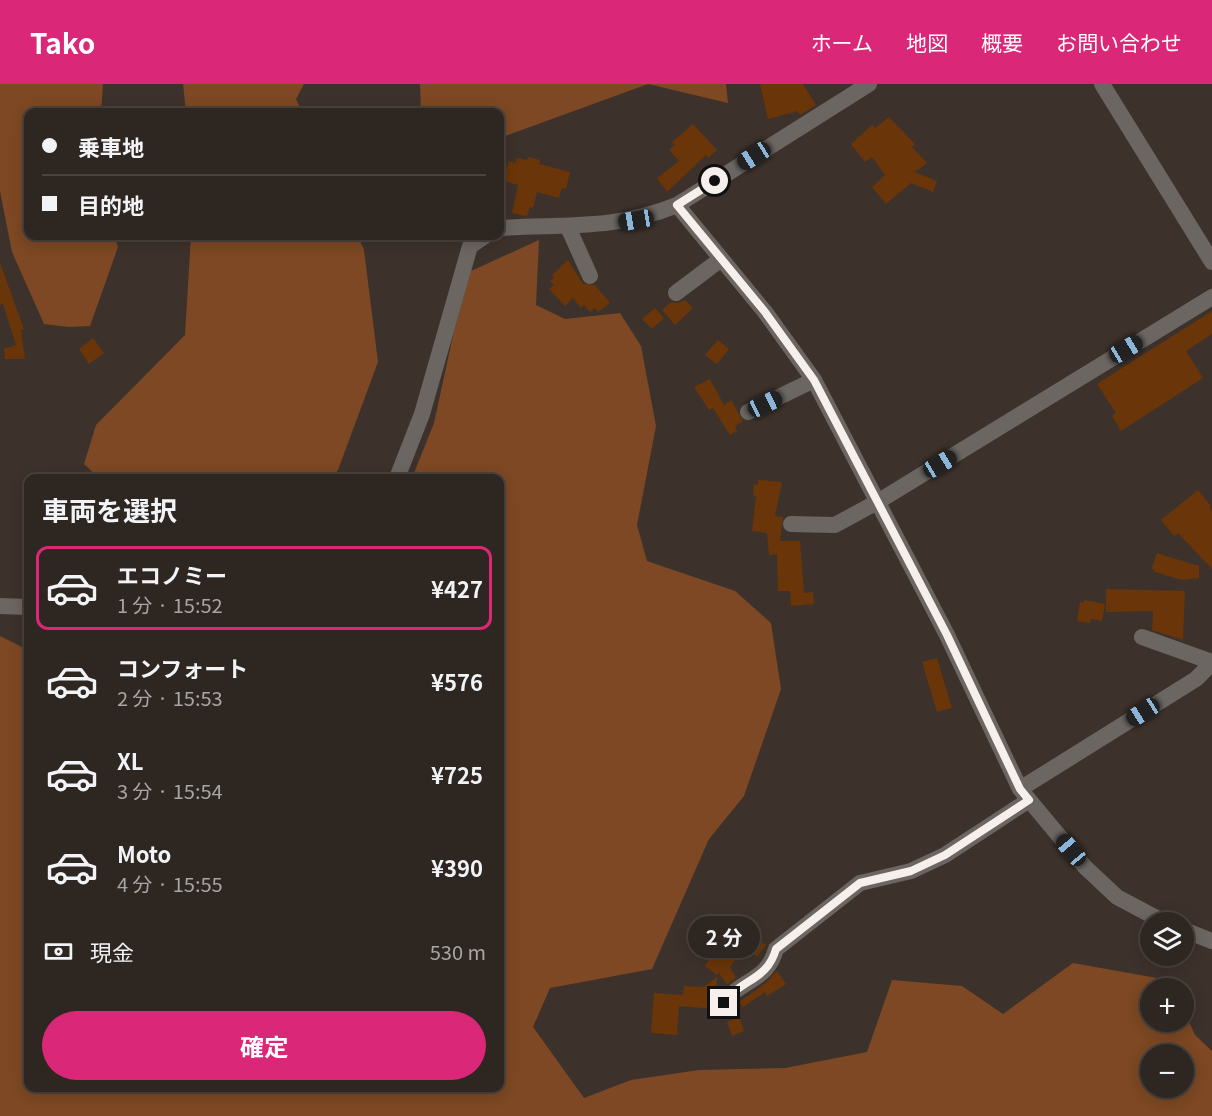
<!DOCTYPE html>
<html lang="ja">
<head>
<meta charset="utf-8">
<style>
	:root { --surface:#2e2620; --page:#362e29; --text:#f1f3f6; --muted:#a7a5a5; --line:#49433e; --accent:#db2777 }
	body { margin:0; font-family:Georgia,"Noto Sans JP",serif; background:var(--page); color:var(--text); height:100vh; display:flex; flex-direction:column; font-size:22px; white-space:nowrap }
	* { box-sizing:border-box; margin:0 }
	p { font-size:20px; color:var(--muted) }
	.icon { flex:none; width:33px; height:33px; fill:none; stroke:currentColor; stroke-width:2; stroke-linecap:round; stroke-linejoin:round }
	.map { position:relative; flex:1; overflow:hidden }
	.drawer { position:absolute; left:24px; top:390px; width:480px; height:618px; display:flex; flex-direction:column; background:var(--surface); border-radius:12px; box-shadow:0 3px 15px #0003,0 0 0 2px var(--line) }
	.drawer>* { flex:none }
	.banner { position:absolute; left:24px; top:24px; width:480px; height:132px; border-radius:12px; box-shadow:0 3px 15px #0003,0 0 0 2px var(--line); display:grid; align-content:center; height:132px; padding:0 18px; background:var(--surface) }
	.fabs { position:absolute; left:1140px; top:828px; display:grid; gap:12px }
	.fabs a { display:grid; place-items:center; width:54px; height:54px; border-radius:50%; background:var(--surface); box-shadow:0 3px 15px #0003,0 0 0 2px var(--line); font-size:30px }
	.end { position:absolute; width:27px; height:27px; margin:-14px; border:8px solid #f7efeb; background:#111; box-shadow:0 0 0 3px #111 }
	.from { border-radius:50% }
	.bubble { position:absolute; height:42px; border-radius:21px; background:var(--surface); box-shadow:0 3px 15px #0003,0 0 0 2px var(--line); font-size:20px; font-weight:700; line-height:42px; text-align:center }
	.car { position:absolute; width:18px; height:36px; margin:-18px -9px; border-radius:8px; box-shadow:0 0 4px 2px #0007; background:linear-gradient(#222 24%,#8ab4d8 0 40%,#222 0 76%,#8ab4d8 0 86%,#222 0) }
	.banner b { display:flex; align-items:center; gap:21px; height:57px; font-size:22px }
	.banner b+b { border-top:2px solid var(--line) }
	.banner i { width:15px; height:15px; background:var(--text) }
	ul { padding:0; list-style:none }
	li { display:flex; align-items:center; gap:18px; height:84px; margin:0 12px 9px; padding:0 6px; border:3px solid transparent; border-radius:12px }
	li div { flex:1 }
	li b { display:block; font-size:22px }
	li em { font-style:normal; font-weight:700 }
	li.current { border-color:var(--accent) }
	li>.icon { width:54px; height:54px; stroke-width:1.5 }
	h2 { padding:0 18px; font-size:27px; line-height:72px }
	.pay { display:flex; align-items:center; gap:15px; height:66px; padding:0 18px; font-size:22px }
	.pay p { margin-inline-start:auto }
	.button { display:flex; gap:12px; margin-top:auto; padding:12px 18px }
	.button a { flex:1; height:69px; border-radius:36px; background:var(--accent); color:#fff; font-size:24px; font-weight:700; line-height:69px; text-align:center }
	header { display:flex; align-items:center; gap:36px; box-sizing:border-box; height:84px; padding:0 30px; background:var(--accent); color:#fff }
	header strong { font-size:28px }
	nav { display:flex; gap:33px; margin-inline-start:auto; font-size:21px }
	.map>svg:first-child { display:block }
</style>
</head>
<body>
<header>
<strong>Tako</strong>
<nav><a>ホーム</a><a>地図</a><a>概要</a><a>お問い合わせ</a></nav>
</header>
<div class="map">
<svg width="1212" height="1032" viewBox="0 0 1212 1032">
	<rect width="100%" height="100%" fill="#3d322b"/>
	<path fill="#7d4823" fill-rule="evenodd" d="M0 0H103L101 28H28V152H115L118 163 90 242 69 243 44 240 12 168 0 107Z
		M183 0H304L296 15 302 28H186Z
		M420 0H648L500 54V28H421Z
		M648 0H726L728 19Z
		M191 152H358L364 166 378 278 338 386 331 394H99L84 380 96 341 185 251Z
		M539 156 536 221 565 235 620 229 641 262 656 342 637 441 647 477 735 507 771 539 781 605 744 712 709 755 652 885 550 904 533 943 584 1014 631 996 699 986 785 984 867 968 892 896 962 902 1003 930 1073 879 1168 896 1172 904H1150V938H1184V927L1195 951 1212 967V1032H0V552L28 566V1004H500V394H412L434 339 454 247 471 187ZM1150 970H1184V1004H1150Z"/>
	<path fill="#6a3508" d="M760 0H803L816 21 800 31 798 27 768 35Z
		M889 33 915 60 912 63 927 79 915 88 937 97 933 108 911 99 886 120 872 103 885 91 872 73 865 78 851 60 872 41 875 44Z
		M693 40 717 66 708 74 706 71 667 108 657 94 679 77 669 66 675 61 672 58Z
		M528 73 540 76 539 80 570 88 566 105 562 104 559 114 537 108 533 124 530 123 527 132 512 129 518 101 500 96V82L507 84 509 77 515 79 517 74 527 76Z
		M568 176 583 200 595 201 610 219 598 228 595 224 590 228 584 221 581 224 573 214 565 222 549 205 554 201 550 197 554 194 552 191Z
		M0 179 24 245 21 246 25 275H5L4 265 16 261 3 220 0 221Z
		M685 216 693 224 675 241 662 226 671 218 678 219Z
		M655 224 664 234 652 245 642 235Z
		M1212 227V250L1186 267 1203 294 1121 347 1112 332 1116 329 1097 300Z
		M93 254 104 269 89 280 79 265Z
		M718 256 729 265 717 280 705 271Z
		M710 295 724 321 731 316 743 337 735 342 737 347 730 351 713 324 709 326 694 303Z
		M758 396 782 398 775 432 783 433 780 457H800L804 509 813 508 814 520 791 522 790 507H778L777 470 769 471 767 449 752 447 756 412 753 411 754 400 758 401Z
		M1198 406 1211 422 1209 423 1212 427V485L1178 449 1174 452 1161 436Z
		M1157 469 1199 482V494L1182 496 1155 488 1152 484Z
		M1106 505 1185 507 1183 556 1152 546 1153 527 1106 528Z
		M1084 516 1105 520 1102 537 1091 535 1090 539 1077 537 1080 518 1083 519Z
		M937 574 952 624 937 628 922 578Z
		M748 847 766 861 757 873 745 864 730 883 736 894 727 900 718 888 714 918 715 925 679 922 677 951 651 949 654 909 683 911 684 902 704 903 718 892 705 882 711 872 729 849 740 858Z
		M777 887 786 900 767 912 765 908 743 923 739 918 766 899Z
		M739 933 744 947 732 952 727 938Z"/>
	<g fill="none" stroke-linecap="round" stroke-linejoin="round">
		<path stroke="#6b6662" stroke-width="16" d="M1102 0 1212 178
			M677 121 765 228 814 296 947 551 1020 705 1085 783 1117 813 1164 838
			M568 143 590 192
			M500 144C563 140 616 146 677 121L869 0
			M676 209 721 175
			M748 328 814 296
			M397 394 422 330 470 162 485 152
			M791 440 835 441 879 417 1212 213
			M0 522 28 523
			M1142 553 1212 578
			M1020 705 1196 595 1212 579
			M1184 846 1212 857
			M724 919C742 894 767 898 776 865L860 799 911 787 945 771 1029 716"/>
	</g>
	<g fill="none" stroke-linecap="round" stroke-linejoin="round">
		<path stroke="#f7efeb" stroke-width="8" d="M715 97 677 121 765 228 814 296 947 551 1020 705 1029 716 945 771 911 787 860 799 776 865C767 897 742 894 724 919"/>
	</g>
</svg>
<div class="fabs">
<a><svg class="icon" aria-label="layers" viewBox="0 0 24 24"><path d="M12 4l9 5-9 5-9-5zM3 14l9 5 9-5"/></svg></a>
<a>+</a>
<a>−</a>
</div>
<i class="end from" style="left:715px;top:97px"></i>
<i class="end" style="left:724px;top:919px"></i>
<div class="bubble" style="left:688px;top:832px;width:72px">2 分</div>
<i class="car" style="left:754px;top:72px;rotate:238deg"></i>
<i class="car" style="left:636px;top:136px;rotate:261deg"></i>
<i class="car" style="left:1126px;top:265px;rotate:59deg"></i>
<i class="car" style="left:765px;top:320px;rotate:65deg"></i>
<i class="car" style="left:940px;top:380px;rotate:59deg"></i>
<i class="car" style="left:1143px;top:628px;rotate:238deg"></i>
<i class="car" style="left:1071px;top:766px;rotate:320deg"></i>
<div class="banner">
<b><i class="from"></i>乗車地</b>
<b><i></i>目的地</b>
</div>
<section class="drawer">
<h2>車両を選択</h2>
<ul>
<li class="current"><svg class="icon" aria-label="car" viewBox="0 0 24 24"><path d="M5 17H2v-5l4-1 3-4h7l3 4 3 1v5h-3M9 17h6M6 11h13"/><circle cx="7" cy="17" r="2"/><circle cx="17" cy="17" r="2"/></svg><div><b>エコノミー</b><p>1 分 · 15:52</p></div><em>¥427</em></li>
<li><svg class="icon" aria-label="car" viewBox="0 0 24 24"><path d="M5 17H2v-5l4-1 3-4h7l3 4 3 1v5h-3M9 17h6M6 11h13"/><circle cx="7" cy="17" r="2"/><circle cx="17" cy="17" r="2"/></svg><div><b>コンフォート</b><p>2 分 · 15:53</p></div><em>¥576</em></li>
<li><svg class="icon" aria-label="car" viewBox="0 0 24 24"><path d="M5 17H2v-5l4-1 3-4h7l3 4 3 1v5h-3M9 17h6M6 11h13"/><circle cx="7" cy="17" r="2"/><circle cx="17" cy="17" r="2"/></svg><div><b>XL</b><p>3 分 · 15:54</p></div><em>¥725</em></li>
<li><svg class="icon" aria-label="car" viewBox="0 0 24 24"><path d="M5 17H2v-5l4-1 3-4h7l3 4 3 1v5h-3M9 17h6M6 11h13"/><circle cx="7" cy="17" r="2"/><circle cx="17" cy="17" r="2"/></svg><div><b>Moto</b><p>4 分 · 15:55</p></div><em>¥390</em></li>
</ul>
<div class="pay"><svg class="icon" aria-label="cash" viewBox="0 0 24 24"><path d="M3 7h18v10H3z"/><circle cx="12" cy="12" r="2"/></svg>現金<p>530 m</p></div>
<div class="button"><a>確定</a></div>
</section>
</div>
</body>
</html>
